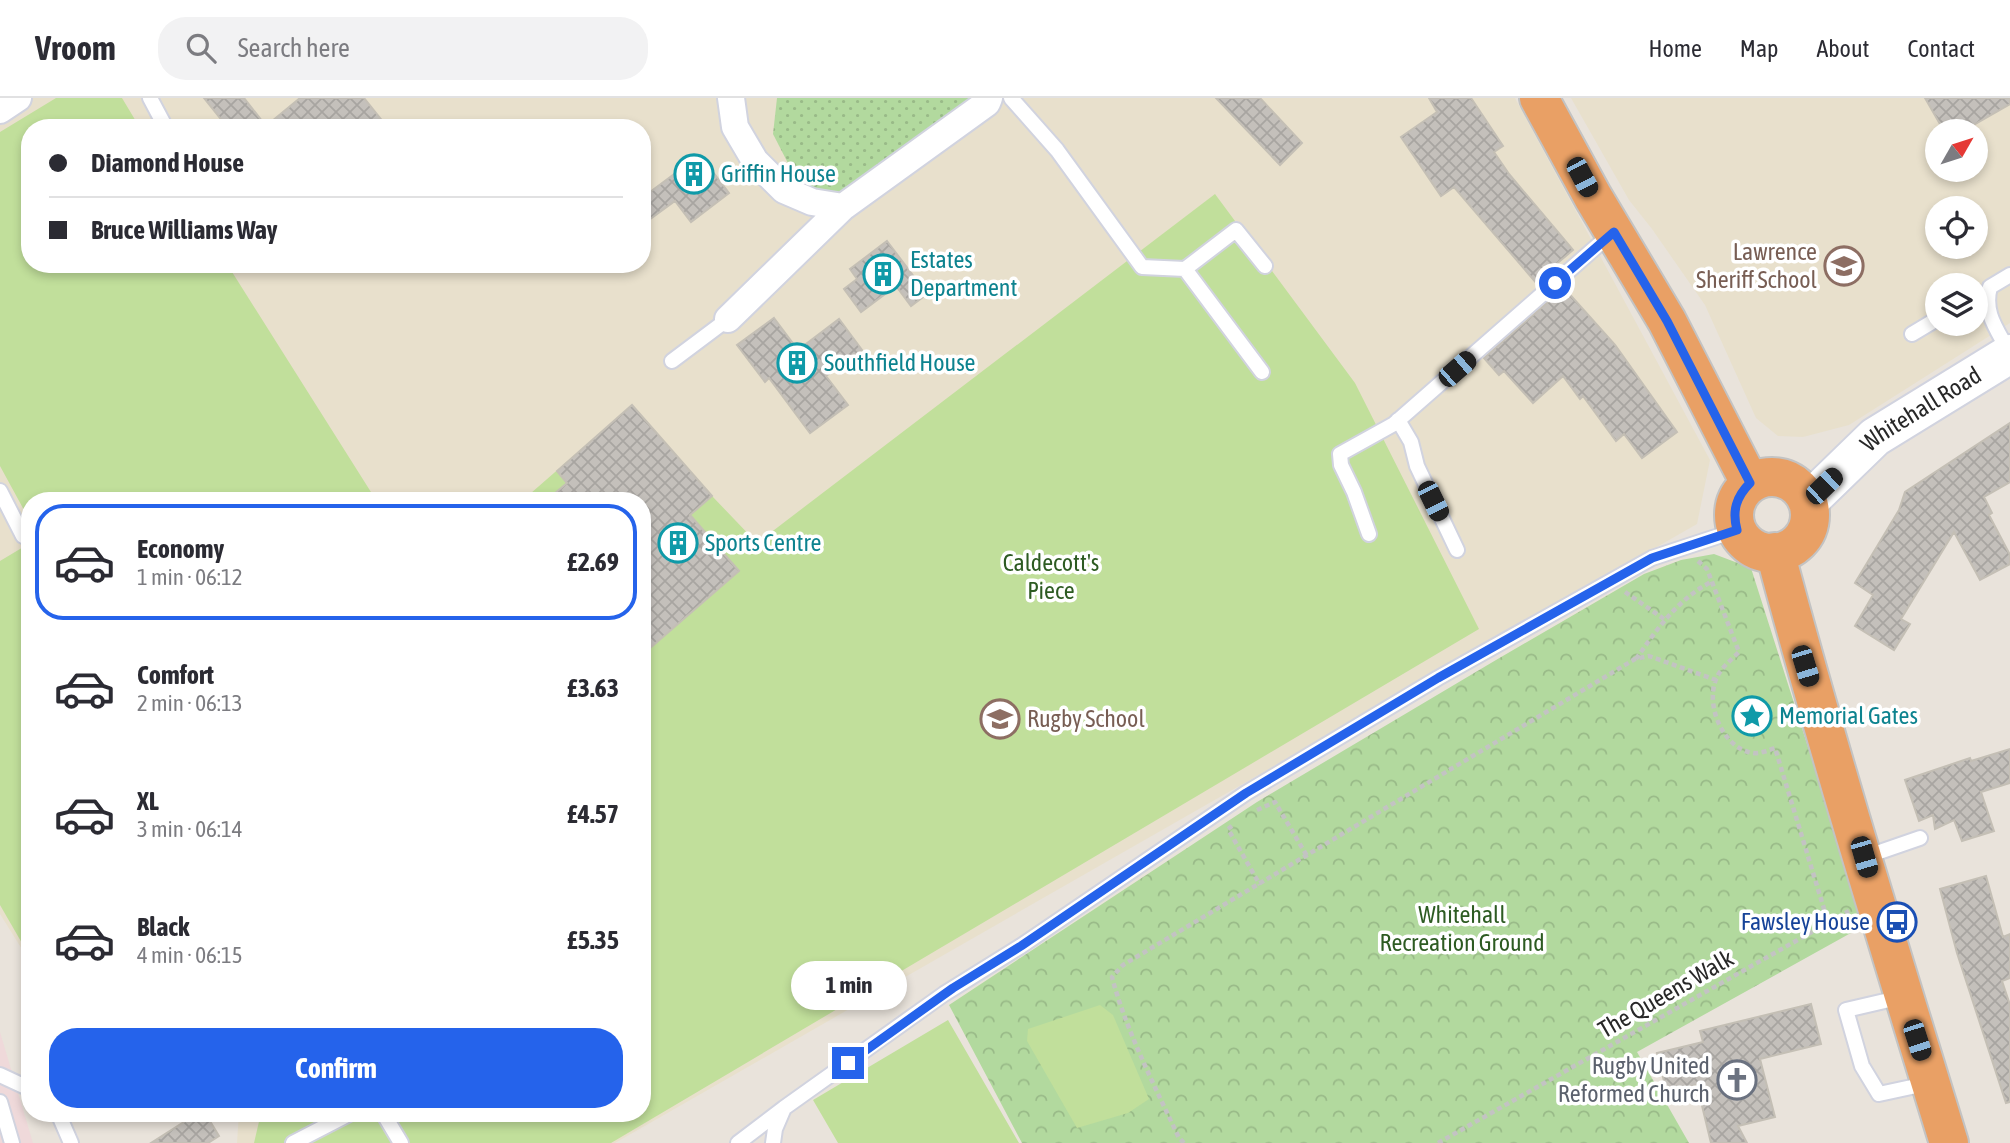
<!DOCTYPE html>
<html lang="en">
<head>
<meta charset="utf-8">
<style>
	:root { --surface:#fff; --page:#f2f2f3; --text:#2b2b33; --muted:#7c7c81; --line:#e1e1e2; --accent:#2563eb }
	body { margin:0; font-family:"Asap Condensed",sans-serif; background:var(--page); color:var(--text); height:100vh; display:flex; flex-direction:column; font-size:26px; white-space:nowrap }
	* { box-sizing:border-box; margin:0 }
	p { font-size:23px; color:var(--muted) }
	.icon { flex:none; width:38px; height:38px; fill:none; stroke:currentColor; stroke-width:2; stroke-linecap:round; stroke-linejoin:round }
	.map { position:relative; flex:1; overflow:hidden }
	.side { position:absolute; left:21px; top:394px; width:630px; height:630px; display:flex; flex-direction:column; background:var(--surface); border-radius:28px; box-shadow:0 4px 10px #0003 }
	.side>* { flex:none }
	.top-card { position:absolute; left:21px; top:21px; width:630px; height:154px; border-radius:28px; box-shadow:0 4px 10px #0003; display:grid; align-content:center; height:154px; padding:0 28px; background:var(--surface) }
	.needle { width:46px; rotate:51deg }
	.controls { position:absolute; left:1925px; top:21px; display:grid; gap:14px }
	.controls a { display:grid; place-items:center; width:63px; height:63px; border-radius:50%; background:var(--surface); box-shadow:0 4px 10px #0003; font-size:35px }
	.end { position:absolute; width:32px; height:32px; margin:-16px; border:9px solid #2563eb; background:#fff; box-shadow:0 0 0 4px #fff }
	.from { border-radius:50% }
	.bubble { position:absolute; height:49px; border-radius:24px; background:var(--surface); box-shadow:0 4px 10px #0003; font-size:23px; font-weight:700; line-height:49px; text-align:center }
	.car { position:absolute; width:21px; height:42px; margin:-21px -10px; border-radius:9px; box-shadow:0 0 5px 2px #0007; background:linear-gradient(#222 24%,#8ab4d8 0 40%,#222 0 76%,#8ab4d8 0 86%,#222 0) }
	.top-card b { display:flex; align-items:center; gap:24px; height:66px; font-size:26px }
	.top-card b+b { border-top:2px solid var(--line) }
	.top-card i { width:18px; height:18px; background:var(--text) }
	ul { padding:12px 0 0; list-style:none }
	li { display:flex; align-items:center; gap:21px; height:116px; margin:0 14px 10px; padding:0 14px; border:4px solid transparent; border-radius:28px }
	li div { flex:1 }
	li b { display:block; font-size:26px }
	li em { font-style:normal; font-weight:700 }
	li.active { border-color:var(--accent) }
	li>.icon { width:63px; height:63px; stroke-width:1.5 }
	.primary-button { display:flex; gap:14px; margin-top:auto; padding:14px 28px }
	.primary-button a { flex:1; height:80px; border-radius:28px; background:var(--accent); color:#fff; font-size:28px; font-weight:700; line-height:80px; text-align:center }
	header { display:flex; align-items:center; gap:42px; box-sizing:border-box; height:98px; padding:0 35px; background:var(--surface); border-bottom:2px solid var(--line) }
	header strong { font-size:33px }
	nav { display:flex; gap:38px; margin-inline-start:auto; font-size:24px }
	.search { width:490px; height:63px; background:var(--page); display:flex; align-items:center; gap:18px; box-sizing:border-box; padding:0 24px; border-radius:28px; color:var(--muted); font-size:26px }
	.map>svg:first-child { display:block }
</style>
</head>
<body>
<header>
<strong>Vroom</strong>
<div class="search"><svg class="icon" aria-label="search" viewBox="0 0 24 24"><circle cx="10" cy="10" r="6"/><path d="M15 15l6 6"/></svg>Search here</div>
<nav><a>Home</a><a>Map</a><a>About</a><a>Contact</a></nav>
</header>
<div class="map">
<svg width="2010" height="1045" viewBox="0 0 2010 1045">
	<defs>
		<pattern id="grass-dots" width="8" height="8" patternUnits="userSpaceOnUse" patternTransform="scale(1.75)"><rect width="8" height="8" fill="#b2d99e"/><path d="M2 2h.1M6 6h.1" fill="none" stroke="#99ba88" stroke-width="1.8" stroke-linecap="round"/></pattern>
		<pattern id="park-crowns" width="20" height="18" patternUnits="userSpaceOnUse" patternTransform="scale(1.75)"><rect width="20" height="18" fill="#b2d99e"/><path d="M2 6a3 3 0 1 1 6 0M12 15a3 3 0 1 1 6 0" fill="none" stroke="#99ba88"/></pattern>
		<pattern id="building-cross-hatch" width="8" height="8" patternUnits="userSpaceOnUse" patternTransform="scale(1.75)"><rect width="8" height="8" fill="#c4c0bb"/><path d="M0 0l8 8M0 8l8-8" fill="none" stroke="#a8a5a1"/></pattern>
	</defs>
	<rect width="100%" height="100%" fill="#e9e3db"/>
	<path fill="#e8e0cc" fill-rule="evenodd" d="M0 0H1515L1710 362 1697 426 615 1045H237L239 1015H642V402H30V864L0 816ZM30 30H642V166H30Z
		M1571 0H2010V225L1849 327 1803 339 1778 338 1756 320 1705 207 1652 131 1629 102ZM1937 33H1976V72H1937ZM1937 110H1976V149H1937ZM1937 187H1976V226H1937Z"/>
	<path fill="#efd9da" d="M0 934 33 1045H0Z"/>
	<path fill="url(#grass-dots)" d="M777 0H997L845 103 817 93 792 73 773 36Z"/>
	<path fill="url(#park-crowns)" d="M1714 456 1751 470 1858 806 1867 826 1637 954 1689 1045H1022L949 907 1257 704 1496 562 1644 476 1681 462Z"/>
	<path fill="#c1df9b" d="M56 0H122L140 30H30V166H227L376 402H30V423L0 368V34Z
		M1215 96 1355 285 1479 531 611 1045H254L261 1015H642V402H523L632 307 712 398 757 445Z
		M30 445V859L0 807V463Z
		M1100 907 1113 917 1149 1001 1128 1015 1077 1030 1027 943 1028 931Z
		M948 922 1019 1045H838L813 1002Z"/>
	<path fill="url(#building-cross-hatch)" stroke="#c4bfb5" stroke-width="2" d="M204 0H244L266 28 300 0H364L388 30H228Z
		M1216 0H1260L1302 45 1280 67Z
		M1429 0H1471L1503 48 1494 54 1509 76 1573 152 1548 173 1551 176 1538 187 1454 89 1441 98 1401 39 1437 14Z
		M1925 0H2010V6L1963 33H1944Z
		M700 57 729 95 691 124 675 103 642 127V100Z
		M887 143 927 196 911 208 896 188 861 214 844 191 857 181 850 171Z
		M1564 190 1615 247 1677 334 1642 360 1624 336 1616 343 1583 298 1580 301 1563 278 1533 305 1504 273 1499 277 1484 260Z
		M774 220 798 252 839 221 862 252 826 278 848 307 810 335 769 280 765 284 737 247Z
		M632 307 712 398 690 417 739 473 642 557V402H547L567 385 557 373Z
		M2010 325V384L1984 399 1992 415 1989 417 2010 457V466L1980 482 1954 434 1901 521 1910 526 1894 552 1855 528 1873 497 1855 485 1899 412 1905 394Z
		M2010 651V685L1981 694 1994 733 1962 743 1954 722 1935 731 1933 717 1919 723 1905 682 1970 660 1971 663Z
		M1986 778 2003 839 2010 836V880L2002 883 2010 907V1004L2006 1005 1957 855 1940 791Z
		M1811 906 1821 946 1760 961 1775 1019 1738 1028 1747 1045H1711L1697 987 1667 995 1657 955 1703 944 1700 933Z
		M198 1015H205L219 1038 208 1045H151Z"/>
	<g fill="none" stroke-linecap="round" stroke-linejoin="round">
		<g stroke="#d1d3df" stroke-width="18">
			<path id="lane" d="M150 0 166 30
				M1011 0 1057 52 1142 169 1185 171 1236 132 1265 168
				M1185 171 1262 274
				M1912 236 1937 221
				M2009 254C1997 231 1983 215 1990 189L2010 177
				M672 263 728 221
				M1398 322 1411 344 1417 368 1457 452
				M0 393 23 438
				M1369 436 1354 394 1341 367 1340 356 1394 326 1612 135
				M1865 759 1920 740
				M1902 899 1846 912 1862 968 1879 996 1930 985
				M0 977 30 991
				M0 1004 12 1045
				M784 1010 944 896 1021 848 1246 695 1438 580 1652 460 1737 432
				M58 1015 71 1045
				M383 1015 401 1045
				M293 1045 351 1015
				M738 1045 784 1010 775 1031 773 1045"/>
		</g>
		<g stroke="#d1d3df" stroke-width="30">
			<path id="street" d="M731 0 735 29 755 63 784 92 812 104 843 109 987 5 989 0
				M0 12 18 0
				M728 221 843 109"/>
		</g>
		<g stroke="#d1d3df" stroke-width="42">
			<g id="secondary">
				<path id="s1" d="M1808 404 1875 339 2010 256"/>
			</g>
		</g>
		<g stroke="#c3c3c3" stroke-width="42">
			<path id="highway" d="M1539 0 1593 99 1667 223 1750 385
				M1734 417a38 38 0 1 1 76 0a38 38 0 1 1-76 0Z
				M1775 454C1828 653 1889 849 1949 1045"/>
		</g>
		<path stroke="#c3c3c3" stroke-width="4.5" stroke-dasharray="5 3.5" stroke-linecap="butt" d="M1698 463 1707 471 1739 554C1732 561 1721 570 1717 579 1704 606 1723 651 1753 655 1760 656 1769 652 1775 650L1828 824
			M1625 494 1664 521
			M1636 561C1657 531 1678 501 1711 484
			M1257 712 1275 704 1307 758
			M1232 728 1228 731 1260 787
			M1184 1045 1179 1040C1156 991 1125 930 1112 879L1123 867 1635 561 1649 558 1716 582
			M1438 1045 1849 813"/>
		<use href="#lane" stroke="#fff" stroke-width="14"/>
		<use href="#street" stroke="#fff" stroke-width="26"/>
		<use href="#secondary" stroke="#fff" stroke-width="38"/>
		<use href="#highway" stroke="#e9a065" stroke-width="38"/>
	</g>
	<g fill="none" stroke-linecap="round" stroke-linejoin="round">
		<path stroke="#2563eb" stroke-width="9" d="M848 965 953 890 1021 848 1246 695 1438 580 1652 460 1737 432C1732 413 1736 399 1750 385L1667 223 1614 134 1555 185"/>
	</g>
	<defs>
		<g id="building-ring" transform="scale(2.0125)"><circle r="9.5" fill="#fff" stroke="#0f9aa8" stroke-width="1.5"/><path d="M-4-6H4V6H1V3H-1V6H-4ZM-2.5-4.3h1.7v1.8h-1.7ZM.8-4.3h1.7v1.8H.8ZM-2.5-1h1.7V.8h-1.7ZM.8-1h1.7V.8H.8Z" fill="#0f9aa8"/></g>
		<g id="school-ring" transform="scale(2.0125)"><circle r="9.5" fill="#fff" stroke="#8d6e63" stroke-width="1.5"/><path d="M0-5L7-2L0 1L-7-2ZM-4 1L0 2.5L4 1V4Q0 6-4 4Z" fill="#8d6e63"/></g>
		<g id="sight-ring" transform="scale(2.0125)"><circle r="9.5" fill="#fff" stroke="#0f9aa8" stroke-width="1.5"/><path d="M0-6L1.8-2.2L6-1.7L2.9 1.2L3.7 5.4L0 3.3L-3.7 5.4L-2.9 1.2L-6-1.7L-1.8-2.2Z" fill="#0f9aa8"/></g>
		<g id="bus-ring" transform="scale(2.0125)"><circle r="9.5" fill="#fff" stroke="#1a4fb4" stroke-width="1.5"/><path d="M-5-6H5V4H4V6H2V4H-2V6H-4V4H-5ZM-3.5-4V0h7V-4ZM-3.5 1.2v1.5H-2V1.2ZM2 1.2v1.5H3.5V1.2Z" fill="#1a4fb4"/></g>
		<g id="church-ring" transform="scale(2.0125)"><circle r="9.5" fill="#fff" stroke="#6b7280" stroke-width="1.5"/><path d="M-1.2-6h2.4v3.5h3.3v2.4h-3.3V6h-2.4V-.1h-3.3v-2.4h3.3Z" fill="#6b7280"/></g>
	</defs>
	<g fill-rule="evenodd">
		<use href="#building-ring" x="694" y="76"/>
		<use href="#school-ring" x="1844" y="168"/>
		<use href="#building-ring" x="883" y="176"/>
		<use href="#building-ring" x="797" y="265"/>
		<use href="#building-ring" x="678" y="445"/>
		<use href="#sight-ring" x="1752" y="618"/>
		<use href="#school-ring" x="1000" y="621"/>
		<use href="#bus-ring" x="1897" y="824"/>
		<use href="#church-ring" x="1737" y="982"/>
	</g>
	<g text-anchor="middle" stroke-width="7" stroke-linejoin="round" paint-order="stroke">
		<g font-size="24" fill="#0d838f" stroke="#fff" text-anchor="start">
			<text x="721" y="84">Griffin House</text>
			<text x="910" y="170">Estates<tspan x="910" dy="28">Department</tspan></text>
			<text x="824" y="273">Southfield House</text>
			<text x="705" y="453">Sports Centre</text>
			<text x="1779" y="626">Memorial Gates</text>
		</g>
		<g font-size="24" fill="#785e54" stroke="#fff" text-anchor="end">
			<text x="1817" y="162">Lawrence<tspan x="1817" dy="28">Sheriff School</tspan></text>
			<text x="1027" y="629" text-anchor="start">Rugby School</text>
		</g>
		<g font-size="24" fill="#282828" stroke="#fff">
			<text dy="8" stroke="none"><textPath href="#s1" startOffset="147">Whitehall Road</textPath></text>
			<text transform="translate(1666 896) rotate(-30)" y="8">The Queens Walk</text>
		</g>
		<g font-size="24" fill="#2d5b22" stroke="#fff">
			<text x="1051" y="473">Caldecott's<tspan x="1051" dy="28">Piece</tspan></text>
			<text x="1462" y="825">Whitehall<tspan x="1462" dy="28">Recreation Ground</tspan></text>
		</g>
		<g font-size="24" fill="#164399" stroke="#fff" text-anchor="end">
			<text x="1870" y="832">Fawsley House</text>
		</g>
		<g font-size="24" fill="#5b616d" stroke="#fff" text-anchor="end">
			<text x="1710" y="976">Rugby United<tspan x="1710" dy="28">Reformed Church</tspan></text>
		</g>
	</g>
</svg>
<div class="controls">
<a><svg class="needle" viewBox="-14 -14 28 28"><path d="M0-13l5 13h-10z" fill="#e53935"/><path d="M0 13l5-13h-10z" fill="#7c7c81"/></svg></a>
<a><svg class="icon" aria-label="locate" viewBox="0 0 24 24"><circle cx="12" cy="12" r="6"/><path d="M12 2v4M12 18v4M2 12h4M18 12h4"/></svg></a>
<a><svg class="icon" aria-label="layers" viewBox="0 0 24 24"><path d="M12 4l9 5-9 5-9-5zM3 14l9 5 9-5"/></svg></a>
</div>
<i class="end from" style="left:1555px;top:185px"></i>
<i class="end" style="left:848px;top:965px"></i>
<div class="bubble" style="left:791px;top:863px;width:116px">1 min</div>
<i class="car" style="left:1582px;top:79px;rotate:152deg"></i>
<i class="car" style="left:1457px;top:271px;rotate:49deg"></i>
<i class="car" style="left:1824px;top:388px;rotate:46deg"></i>
<i class="car" style="left:1433px;top:403px;rotate:154deg"></i>
<i class="car" style="left:1805px;top:568px;rotate:163deg"></i>
<i class="car" style="left:1864px;top:759px;rotate:164deg"></i>
<i class="car" style="left:1917px;top:942px;rotate:162deg"></i>
<div class="top-card">
<b><i class="from"></i>Diamond House</b>
<b><i></i>Bruce Williams Way</b>
</div>
<section class="side">
<ul>
<li class="active"><svg class="icon" aria-label="car" viewBox="0 0 24 24"><path d="M5 17H2v-5l4-1 3-4h7l3 4 3 1v5h-3M9 17h6M6 11h13"/><circle cx="7" cy="17" r="2"/><circle cx="17" cy="17" r="2"/></svg><div><b>Economy</b><p>1 min · 06:12</p></div><em>£2.69</em></li>
<li><svg class="icon" aria-label="car" viewBox="0 0 24 24"><path d="M5 17H2v-5l4-1 3-4h7l3 4 3 1v5h-3M9 17h6M6 11h13"/><circle cx="7" cy="17" r="2"/><circle cx="17" cy="17" r="2"/></svg><div><b>Comfort</b><p>2 min · 06:13</p></div><em>£3.63</em></li>
<li><svg class="icon" aria-label="car" viewBox="0 0 24 24"><path d="M5 17H2v-5l4-1 3-4h7l3 4 3 1v5h-3M9 17h6M6 11h13"/><circle cx="7" cy="17" r="2"/><circle cx="17" cy="17" r="2"/></svg><div><b>XL</b><p>3 min · 06:14</p></div><em>£4.57</em></li>
<li><svg class="icon" aria-label="car" viewBox="0 0 24 24"><path d="M5 17H2v-5l4-1 3-4h7l3 4 3 1v5h-3M9 17h6M6 11h13"/><circle cx="7" cy="17" r="2"/><circle cx="17" cy="17" r="2"/></svg><div><b>Black</b><p>4 min · 06:15</p></div><em>£5.35</em></li>
</ul>
<div class="primary-button"><a>Confirm</a></div>
</section>
</div>
</body>
</html>
